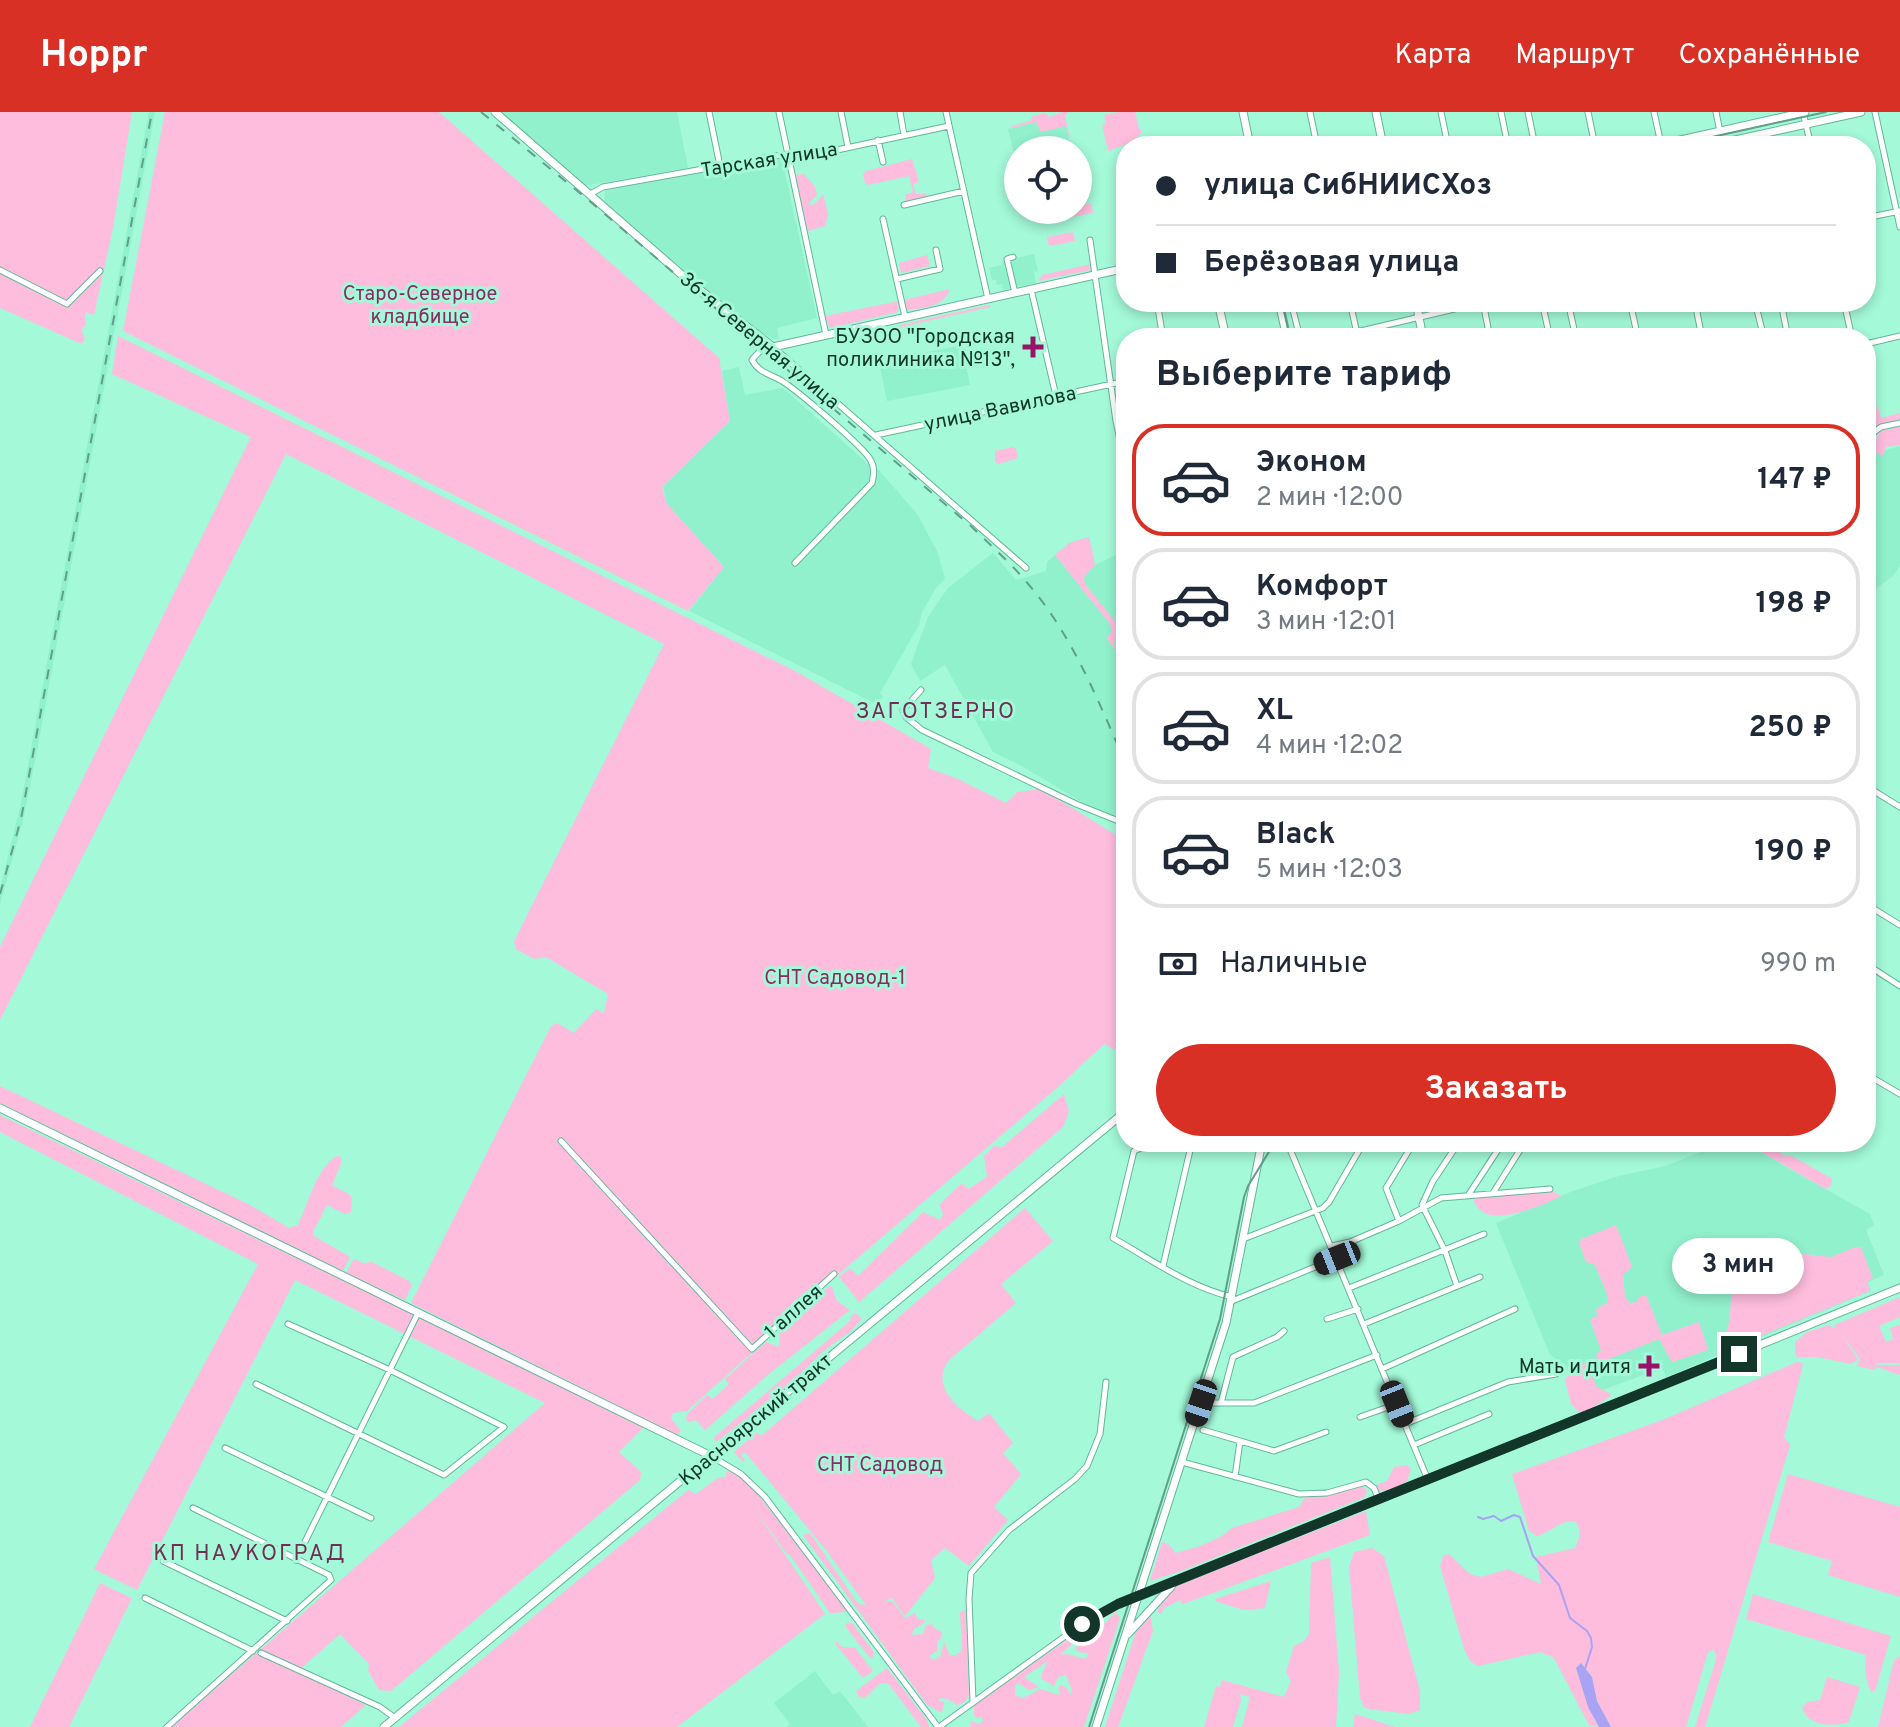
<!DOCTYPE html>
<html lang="ru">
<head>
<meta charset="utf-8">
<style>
	:root { --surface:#fff; --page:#f2f2f3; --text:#1f2937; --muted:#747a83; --line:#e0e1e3; --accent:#d93025 }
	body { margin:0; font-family:Overpass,sans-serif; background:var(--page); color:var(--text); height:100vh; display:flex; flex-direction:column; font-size:30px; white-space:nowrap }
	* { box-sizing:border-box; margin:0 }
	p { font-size:26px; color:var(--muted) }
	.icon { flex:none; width:44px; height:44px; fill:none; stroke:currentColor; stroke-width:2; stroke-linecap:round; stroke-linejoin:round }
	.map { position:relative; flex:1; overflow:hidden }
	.sheet { position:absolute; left:1116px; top:216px; width:760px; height:824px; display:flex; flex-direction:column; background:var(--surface); border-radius:32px; box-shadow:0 4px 12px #0003 }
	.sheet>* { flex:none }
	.hud { position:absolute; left:1116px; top:24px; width:760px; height:176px; border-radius:32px; box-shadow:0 4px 12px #0003; display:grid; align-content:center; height:176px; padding:0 40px; background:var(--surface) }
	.controls { position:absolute; left:1004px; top:24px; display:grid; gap:16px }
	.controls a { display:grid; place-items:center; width:88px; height:88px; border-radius:50%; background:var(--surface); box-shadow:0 4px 12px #0003; font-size:40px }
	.end { position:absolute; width:36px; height:36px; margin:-18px; border:10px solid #12362a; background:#fff; box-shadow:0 0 0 4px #fff }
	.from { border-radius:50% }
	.bubble { position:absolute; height:56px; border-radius:28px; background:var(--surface); box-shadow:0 4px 12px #0003; font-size:26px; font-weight:700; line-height:56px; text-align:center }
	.car { position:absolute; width:24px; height:48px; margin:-24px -12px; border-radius:10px; box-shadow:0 0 6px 2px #0007; background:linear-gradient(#222 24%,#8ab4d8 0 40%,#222 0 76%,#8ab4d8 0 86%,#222 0) }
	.hud b { display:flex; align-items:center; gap:28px; height:76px; font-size:30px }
	.hud b+b { border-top:2px solid var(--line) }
	.hud i { width:20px; height:20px; background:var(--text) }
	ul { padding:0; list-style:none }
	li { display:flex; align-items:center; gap:24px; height:112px; margin:0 16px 12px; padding:0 24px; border:4px solid var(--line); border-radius:32px }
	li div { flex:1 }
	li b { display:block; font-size:30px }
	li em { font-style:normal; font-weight:700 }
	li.current { border-color:var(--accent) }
	li>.icon { width:72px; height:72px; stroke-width:1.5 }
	h2 { padding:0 40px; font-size:36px; line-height:96px }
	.pay { display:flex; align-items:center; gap:20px; height:88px; padding:0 40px; font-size:30px }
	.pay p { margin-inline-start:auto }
	.action { display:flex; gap:16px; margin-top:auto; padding:16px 40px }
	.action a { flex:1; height:92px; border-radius:48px; background:var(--accent); color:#fff; font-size:32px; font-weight:700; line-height:92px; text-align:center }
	header { display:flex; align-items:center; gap:48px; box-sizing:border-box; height:112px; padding:0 40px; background:var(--accent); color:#fff }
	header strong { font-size:38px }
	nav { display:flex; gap:44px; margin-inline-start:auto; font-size:28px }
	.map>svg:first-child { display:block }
</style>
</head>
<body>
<header>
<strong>Hoppr</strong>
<nav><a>Карта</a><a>Маршрут</a><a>Сохранённые</a></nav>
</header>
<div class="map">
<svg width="1900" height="1615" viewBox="0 0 1900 1615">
	<rect width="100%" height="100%" fill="#a3f9d8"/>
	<path fill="#91f1cc" d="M149 0H155L35 649 24 704 0 793V777L21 691Z
		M500 0H677L688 56 584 74Z
		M1036 10 1066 14 1072 38H1018L1017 54 1008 17Z
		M782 47 817 206 777 216 779 227H775L751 217 604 90 605 79 716 56Z
		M1034 142 1038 159 1034 160 1036 171 1003 178 1002 172 997 173 996 168H992L989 156 1002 153V149Z
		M962 233 970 273 887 289 879 250Z
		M739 255 745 283 783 276 867 351 878 357 917 402 937 439 945 467 936 476 922 500 919 513 880 581 883 584 878 593 689 499 724 455 667 392 663 375 730 309 722 259Z
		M1900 334V454L1893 464 1866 484V351L1875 341Z
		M1089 425 1095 453 1126 438V697L1122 694 1114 704 1088 694 1020 653 993 640 945 553 920 569 911 552 928 505 948 476 993 441 1016 468 1046 459 1047 450 1069 431Z
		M1744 1031 1870 1102 1874 1113 1866 1118 1884 1163 1868 1170 1871 1179 1666 1265 1662 1256 1578 1287 1566 1254 1550 1243 1496 1111 1573 1079 1619 1064 1665 1054 1719 1033Z
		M815 1559 833 1583 840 1579 868 1615H786L790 1612 774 1591Z"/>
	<path fill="#febddd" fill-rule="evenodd" d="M0 0H132L113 116 94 203 85 200 86 213 81 218 85 226 82 232 0 196Z
		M165 0H439L719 246 730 309 662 375 667 392 724 455 688 499 123 219Z
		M1062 0H1068L1065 4 1073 38 1066 14 1041 20 1036 10 1012 16 1011 14 1030 9 1033 4 1045 1 1049 5Z
		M1119 0H1135L1139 16 1142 19 1135 29 1108 39 1102 13 1106 12 1104 3Z
		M912 47 919 69 913 73 916 82H927L922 87 906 90 905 83 913 80 909 64 868 73 865 71 863 62 866 59Z
		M804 62 815 75 817 83 809 90 810 93 815 92 823 82 828 102 825 114 808 119 804 117V99L800 94 794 63Z
		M1091 91 1093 101 1038 111 1037 103 1052 98H1078V94Z
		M1073 120 1075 129 1049 134 1047 125Z
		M927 143 930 154 901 161 899 151Z
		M1091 152 1093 153 1091 158 1038 169 1042 163Z
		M950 177C944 196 923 195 905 199L903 188Z
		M899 189 898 200 830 216 825 204Z
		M989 193 991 195 878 220 881 217Z
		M118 224 795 559 931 637 928 656 958 667 1006 691 1017 680 1041 677 1126 729V908H1122L1115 938 1104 932 1058 975 847 1155 687 1299 673 1301 671 1306 681 1319 677 1323 411 1191 551 914 557 911 574 921 596 897 604 901 608 882 546 845 534 847 516 837 514 829 664 532 286 342 0 908V835L251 325 112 262Z
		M1873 295H1878L1881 306 1900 301V309L1880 312 1875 316 1869 298Z
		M1900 314V333L1886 335 1883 344 1875 340 1866 350V337L1878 325 1877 320Z
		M1013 335 1016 337 1018 346 998 352 995 350V339Z
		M1089 425 1095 453 1084 465 1085 472 1114 508 1120 524 1113 531 1116 534 1114 537 1107 526 1112 519 1110 512 1055 443 1069 431Z
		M0 974 248 1092 289 1116 298 1113C309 1090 315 1059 336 1044L341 1045V1052L332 1073 349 1082 352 1087 351 1100 345 1102 327 1093 313 1120 314 1124 350 1145 343 1159 0 991Z
		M1064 982 1069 1000 1063 1015 859 1190 839 1165 850 1156 858 1164 923 1100 940 1108 943 1102 939 1093 962 1071 968 1077 987 1065 984 1044 994 1034 1002 1035Z
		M0 1003 645 1314 619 1340 641 1360 640 1368 391 1579 379 1578 368 1559 369 1552 340 1522 298 1559 366 1593 341 1615H171L545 1291 295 1168 137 1478 94 1457 258 1152 0 1020Z
		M1744 1030H1762L1784 1043H1790L1831 1066 1832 1072 1826 1077Z
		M1540 1079 1554 1080 1562 1084C1541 1093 1482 1122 1473 1086Z
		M1025 1096 1053 1129 1001 1172 1016 1191 949 1248C930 1273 956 1296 978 1309L989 1301 1013 1331 1003 1341 1021 1362 994 1395 1008 1408 969 1454 945 1436 931 1448 935 1466 905 1504 892 1486 885 1489H892L905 1506 915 1501 918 1507 925 1508 924 1511 914 1517 912 1523 923 1522 926 1513 932 1512 934 1516 942 1520 941 1526 937 1530V1539L929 1544 932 1548 940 1545 944 1530 950 1543H956L962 1539 960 1500 966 1498 969 1583 965 1590 957 1593 948 1587 939 1586V1589L944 1590 942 1601 927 1593 803 1423 810 1421 858 1492 866 1493 826 1438 745 1340 741 1343 745 1348 743 1350 734 1340 757 1320 761 1324Z
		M1616 1113 1631 1152V1156L1623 1163 1625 1185 1630 1191 1637 1190 1639 1185 1646 1183 1662 1223 1699 1210 1708 1238 1672 1250 1659 1227 1601 1250 1598 1249 1596 1242 1601 1239 1590 1207 1597 1204 1596 1197 1608 1190V1185L1595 1153 1586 1150 1579 1131 1581 1127Z
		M1855 1135H1861L1873 1167 1867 1169 1870 1179 1724 1239 1721 1230C1734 1210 1728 1196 1733 1173L1766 1161 1780 1147 1805 1142 1831 1145Z
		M354 1147 364 1151 372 1150 409 1169 412 1173 405 1188 346 1161Z
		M831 1173 837 1189 850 1198 770 1261 705 1318 696 1308 689 1310 686 1308 687 1302 707 1283 713 1287 729 1272 725 1267 766 1230 779 1235 780 1218Z
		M1900 1185V1205L1879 1214 1886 1230 1893 1227 1890 1216 1900 1213V1251H1877L1876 1253H1900V1263L1877 1255 1875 1258 1857 1254 1860 1247 1842 1223 1858 1248 1851 1252 1817 1245H1797L1795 1242V1230L1807 1220 1829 1213 1836 1217 1834 1213Z
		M855 1201 860 1204 861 1208 850 1220 826 1237 779 1282 716 1330 714 1326 718 1322 850 1209 851 1204Z
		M1586 1250 1597 1275 1611 1282 1609 1285 1582 1303 1571 1292 1565 1268 1572 1257Z
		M1797 1250 1802 1251 1803 1253 1784 1325 1790 1333 1705 1615H1695L1716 1548V1542L1713 1538 1708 1540 1686 1615H1611L1597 1589 1592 1565 1582 1552 1576 1556 1588 1595 1599 1615 1589 1613 1554 1546 1541 1540 1478 1554 1470 1549 1464 1537 1440 1454 1443 1444 1449 1442 1470 1462 1481 1465 1508 1457 1541 1472 1536 1445 1575 1436C1580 1426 1582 1418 1575 1409 1560 1408 1551 1420 1537 1424L1529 1419 1512 1362 1665 1307Z
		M1407 1353 1411 1357 1407 1369 1391 1378 1376 1379V1373L1387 1369 1394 1355Z
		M728 1358 744 1368 760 1385 847 1496 846 1500 830 1501 790 1443 787 1442 753 1395 825 1502 677 1615H399L688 1378 696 1382 716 1367 727 1364 726 1361Z
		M1788 1362 1900 1395V1485L1828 1463 1832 1449 1768 1430Z
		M1356 1374H1363L1367 1379 1365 1385 1184 1458 1150 1469 1162 1430 1168 1432 1176 1441 1200 1434 1222 1424 1232 1416 1299 1395 1306 1384Z
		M1366 1399 1370 1423 1183 1492 1180 1488 1164 1496 1161 1502 1158 1501 1159 1490 1174 1474Z
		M1372 1436 1384 1444 1420 1579V1598L1409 1602 1369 1597 1364 1595 1360 1586 1349 1455 1354 1440Z
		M1330 1445 1339 1560 1336 1615H1242L1250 1585 1240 1582 1241 1588 1233 1615H1204L1216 1574 1220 1575 1222 1568 1284 1585 1291 1569 1286 1560 1294 1534 1304 1529 1309 1522 1311 1451Z
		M1271 1469 1265 1496 1244 1498 1215 1489V1487Z
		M100 1471 132 1486 69 1615H30Z
		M1753 1482 1891 1524 1875 1579 1871 1580C1866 1568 1864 1556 1866 1543L1746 1507Z
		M1115 1500 1120 1506 1084 1615H970L971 1609 979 1612 983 1609 982 1604 977 1606 974 1603V1592L1103 1503 1099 1515 1071 1533 1060 1543 1067 1542 1086 1547 1088 1541 1078 1540 1075 1536 1092 1525ZM1048 1549 1042 1561V1567L1054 1574 1058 1565 1066 1563 1072 1578 1070 1583 1067 1576 1061 1573 1058 1576 1060 1581 1059 1583 1041 1577 1023 1586 1015 1583V1573L1018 1571 1029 1578 1039 1575 1024 1565Z
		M1150 1503 1153 1519 1118 1615H1105L1136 1519Z
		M848 1510 852 1511 874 1540 873 1546H870L845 1514Z
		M836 1529 843 1535 855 1536 873 1559 863 1566 836 1533Z
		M1900 1544V1615H1878L1894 1548Z
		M887 1556 927 1608 929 1615H921L888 1571 879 1572 865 1586 859 1585 856 1579Z
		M1827 1565 1860 1575 1849 1610C1833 1615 1809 1615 1802 1596L1807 1590 1820 1588Z
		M1355 1602 1395 1615H1353Z"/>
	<path fill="#aaa2f2" d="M1581 1551 1592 1565 1597 1589 1611 1615H1599L1588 1595 1576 1556Z"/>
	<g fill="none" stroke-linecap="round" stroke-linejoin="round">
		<path stroke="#aaa2f2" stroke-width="2" d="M1478 1405 1483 1407 1494 1404 1501 1409 1514 1403 1520 1405 1533 1444 1559 1473 1570 1506 1587 1519 1591 1526 1592 1535 1585 1557"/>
		<g stroke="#62b798" stroke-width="7">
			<path id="minor" d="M709 0 720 54
				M779 0 826 223
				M841 0 848 35
				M900 0 904 23
				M946 0 988 187
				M1310 0 1317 34
				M1441 0 1448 34
				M1501 0 1508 34
				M1528 0 1535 34
				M1588 0 1595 34
				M1654 0 1661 32
				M1716 0 1720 20
				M1803 0 1811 34
				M1875 0 1900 115
				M878 28 883 50
				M1167 32V34
				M590 82 603 75 787 42 809 44 949 14
				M904 93 964 79
				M1866 106 1900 99
				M883 107 905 205
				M1090 128 1116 309 1126 357
				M1013 145 1007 147 1015 181
				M0 158 67 192 100 159
				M897 167 940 157 936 138
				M1031 177 1056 284
				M1157 190 1163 226
				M1291 190 1300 226
				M1350 190 1358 226
				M1483 190 1490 226
				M1542 190 1550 226
				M1568 190 1576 226
				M1630 190 1638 226
				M1695 190 1702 226
				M1755 190 1764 226
				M1781 190 1788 226
				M1844 190 1852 226
				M1331 226 1484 190
				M1866 232 1900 224
				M1866 289 1874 319
				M1866 317 1874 320 1881 315 1900 311
				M876 323 1126 269
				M1866 332 1874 320
				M795 451 872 371C874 362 875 355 870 347 860 332 798 279 782 269 770 262 759 261 752 248 759 239 762 237 773 235L1026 456
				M921 578 903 598 906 605 922 618 1076 692 1126 712
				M1866 674 1900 695
				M1866 792 1900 813
				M1866 852 1900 874
				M1866 962 1900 982
				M561 1029 752 1237 834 1162
				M1154 1030 1134 1039 1113 1126C1152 1148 1189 1175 1232 1185
				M1287 1030 1428 1368
				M1493 1081 1525 1030
				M1469 1082 1503 1030
				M1399 1109 1386 1076 1414 1030
				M1243 1127 1323 1096 1329 1090 1364 1030
				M1332 1134 1350 1130 1399 1109 1441 1086 1550 1077
				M1163 1154 1192 1030
				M1457 1174 1445 1139 1422 1093 1433 1069 1459 1030
				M1349 1176 1484 1122
				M1232 1189 1337 1146
				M1327 1207 1358 1197
				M1364 1212 1480 1165
				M1382 1257 1515 1197
				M256 1272 444 1363 504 1315 390 1258 288 1212
				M1201 1291H1254L1377 1243
				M1221 1291 1233 1245 1277 1225 1284 1219
				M1360 1305 1397 1292
				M1405 1312 1508 1270 1556 1262
				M1203 1318 1274 1339 1326 1320
				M1414 1333 1489 1302
				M225 1336 371 1406
				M711 1344 741 1362 765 1385 938 1615
				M1182 1350 1299 1382 1327 1381 1366 1370 1374 1376 1379 1388
				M1235 1365 1240 1329
				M296 1448 418 1201
				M163 1449 287 1509
				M145 1486 253 1539
				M261 1541 380 1595 395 1606
				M973 1589 969 1487 971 1461 1009 1418 1075 1367 1087 1354 1100 1322 1106 1270
				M167 1615 331 1468 329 1463 193 1396
				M939 1615 1082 1512 1107 1497 1137 1485"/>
		</g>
		<g stroke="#62b798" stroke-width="9">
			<path id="major" d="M495 0 690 170 773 235 1126 156
				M1243 0 1250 34
				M1376 0 1383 34
				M1654 34 1805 0
				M1708 34 1861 0
				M1218 190 1226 226
				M1279 190 1287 226
				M1416 190 1423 226
				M0 996 711 1344
				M1138 1485 1900 1176
				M1128 1522 1171 1475
				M384 1615 1126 999
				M1096 1615 1226 1211 1262 1030"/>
		</g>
		<use href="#minor" stroke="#fff" stroke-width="5"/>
		<use href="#major" stroke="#fff" stroke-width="7"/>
		<path stroke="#609f88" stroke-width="2" d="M1671 34 1826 0
			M1282 190 1290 226
			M1089 1615 1220 1207 1244 1085 1248 1074 1275 1030"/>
		<path stroke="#609f88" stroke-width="2" stroke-dasharray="10 10" stroke-linecap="butt" d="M481 0 586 86 972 415C991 434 1012 452 1029 473 1070 521 1094 579 1119 636
			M0 782 21 707 152 0"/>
	</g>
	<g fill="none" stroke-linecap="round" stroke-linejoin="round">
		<path stroke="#12362a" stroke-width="10" d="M1082 1512 1118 1492 1739 1242"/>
	</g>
	<g fill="#981469" stroke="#a3f9d8" stroke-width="3">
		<path d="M1029 223h8v8h8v8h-8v8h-8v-8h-8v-8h8z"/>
		<path d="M1645 1242h8v8h8v8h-8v8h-8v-8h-8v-8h8z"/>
	</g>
	<g text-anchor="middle" stroke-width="6" stroke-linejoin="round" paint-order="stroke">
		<g font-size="20" fill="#12362a" stroke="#a3f9d8">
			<text transform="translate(769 47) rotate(-9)" y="7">Тарская улица</text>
			<text transform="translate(760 228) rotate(40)" y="7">36-я Северная улица</text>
			<text transform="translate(1000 296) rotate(-12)" y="7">улица Вавилова</text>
			<text transform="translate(793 1199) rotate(-42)" y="7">1 аллея</text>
			<text transform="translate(755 1307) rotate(-40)" y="7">Красноярский тракт</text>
		</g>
		<g font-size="20" fill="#8b2b64" stroke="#a3f9d8">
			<text x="420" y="188">Старо-Северное<tspan x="420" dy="23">кладбище</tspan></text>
			<text x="835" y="872">СНТ Садовод-1</text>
			<text x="880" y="1359">СНТ Садовод</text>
		</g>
		<g font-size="20" fill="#12362a" stroke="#a3f9d8" text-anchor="end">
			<text x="1015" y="231">БУЗОО "Городская<tspan x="1015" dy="23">поликлиника №13",</tspan></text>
			<text x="1631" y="1261">Мать и дитя</text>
		</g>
		<g font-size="22" letter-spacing="2" fill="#6f3053" stroke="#a3f9d8">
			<text x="936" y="606">ЗАГОТЗЕРНО</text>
			<text x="250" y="1448">КП НАУКОГРАД</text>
		</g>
	</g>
</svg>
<div class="controls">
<a><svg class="icon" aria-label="locate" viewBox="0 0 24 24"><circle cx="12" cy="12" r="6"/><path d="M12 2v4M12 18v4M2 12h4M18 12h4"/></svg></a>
</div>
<i class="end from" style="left:1082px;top:1512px"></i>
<i class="end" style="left:1739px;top:1242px"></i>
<div class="bubble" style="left:1672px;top:1126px;width:132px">3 мин</div>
<i class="car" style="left:1337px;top:1146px;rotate:248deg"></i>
<i class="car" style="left:1201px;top:1291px;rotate:198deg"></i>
<i class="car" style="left:1397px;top:1292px;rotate:158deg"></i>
<div class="hud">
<b><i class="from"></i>улица СибНИИСХоз</b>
<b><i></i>Берёзовая улица</b>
</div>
<section class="sheet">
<h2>Выберите тариф</h2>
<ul>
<li class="current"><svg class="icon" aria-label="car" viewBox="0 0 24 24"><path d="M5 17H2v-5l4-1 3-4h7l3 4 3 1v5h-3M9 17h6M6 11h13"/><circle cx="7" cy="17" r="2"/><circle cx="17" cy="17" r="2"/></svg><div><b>Эконом</b><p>2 мин · 12:00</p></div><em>147 ₽</em></li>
<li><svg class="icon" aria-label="car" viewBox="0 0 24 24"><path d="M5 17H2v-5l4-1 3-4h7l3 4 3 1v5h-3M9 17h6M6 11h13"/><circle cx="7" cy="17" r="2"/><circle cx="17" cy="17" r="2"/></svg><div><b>Комфорт</b><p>3 мин · 12:01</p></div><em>198 ₽</em></li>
<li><svg class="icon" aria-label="car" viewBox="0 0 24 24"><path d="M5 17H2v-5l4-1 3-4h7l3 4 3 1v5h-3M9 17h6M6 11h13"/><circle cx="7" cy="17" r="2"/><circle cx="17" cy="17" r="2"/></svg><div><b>XL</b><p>4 мин · 12:02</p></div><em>250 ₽</em></li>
<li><svg class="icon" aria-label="car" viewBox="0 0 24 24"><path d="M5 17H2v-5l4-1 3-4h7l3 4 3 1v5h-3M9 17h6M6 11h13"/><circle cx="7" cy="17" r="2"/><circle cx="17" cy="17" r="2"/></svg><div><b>Black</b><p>5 мин · 12:03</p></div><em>190 ₽</em></li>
</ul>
<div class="pay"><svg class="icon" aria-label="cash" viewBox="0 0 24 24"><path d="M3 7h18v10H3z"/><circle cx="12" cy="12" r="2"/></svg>Наличные<p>990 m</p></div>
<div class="action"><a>Заказать</a></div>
</section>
</div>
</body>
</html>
